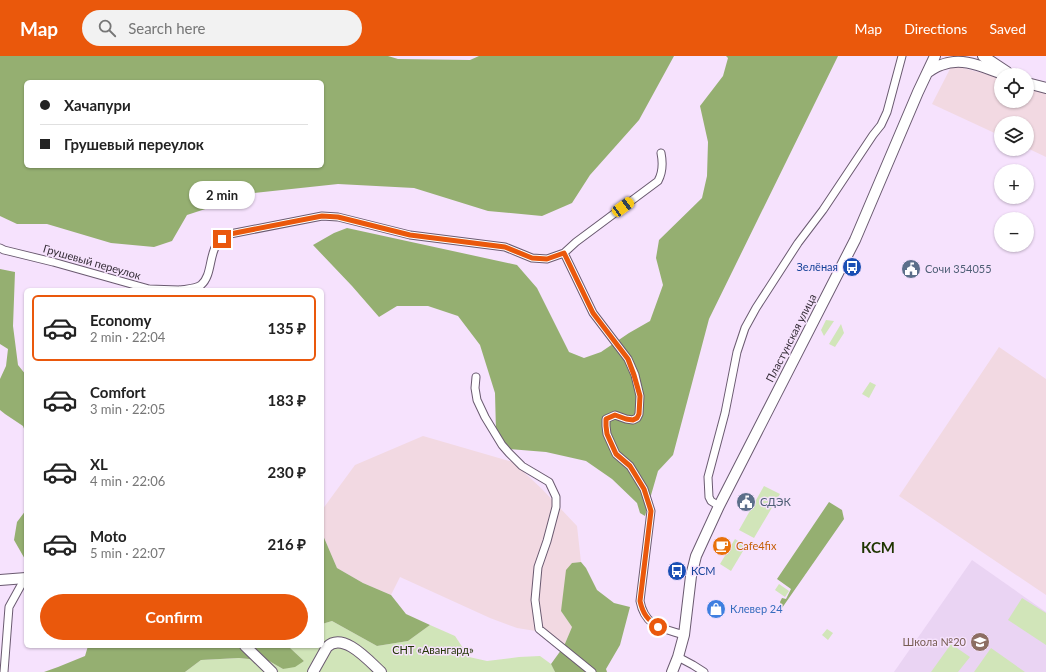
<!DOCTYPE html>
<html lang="en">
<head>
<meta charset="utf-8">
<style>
	:root { --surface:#fff; --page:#f2f2f2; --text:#222; --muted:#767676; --line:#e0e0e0; --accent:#ea580c }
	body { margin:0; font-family:Lato,sans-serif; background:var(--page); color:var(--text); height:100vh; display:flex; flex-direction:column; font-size:15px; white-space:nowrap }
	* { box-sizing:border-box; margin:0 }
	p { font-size:13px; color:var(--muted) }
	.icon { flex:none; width:22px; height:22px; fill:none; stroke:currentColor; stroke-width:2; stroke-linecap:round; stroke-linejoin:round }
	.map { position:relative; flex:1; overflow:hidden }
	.sheet { position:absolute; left:24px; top:232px; width:300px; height:360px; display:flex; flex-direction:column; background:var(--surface); border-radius:6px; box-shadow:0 1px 3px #0004 }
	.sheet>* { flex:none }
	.hud { position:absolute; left:24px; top:24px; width:300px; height:88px; border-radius:6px; box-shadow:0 1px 3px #0004; display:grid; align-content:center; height:88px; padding:0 16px; background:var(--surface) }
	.tools { position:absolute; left:994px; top:12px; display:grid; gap:8px }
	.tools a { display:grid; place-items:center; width:40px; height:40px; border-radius:50%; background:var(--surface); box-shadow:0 1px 3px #0004; font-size:20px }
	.end { position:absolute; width:18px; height:18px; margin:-9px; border:5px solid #ea580c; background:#fff; box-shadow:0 0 0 2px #fff }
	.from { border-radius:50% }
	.bubble { position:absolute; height:28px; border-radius:14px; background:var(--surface); box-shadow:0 1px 3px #0004; font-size:13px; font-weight:700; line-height:28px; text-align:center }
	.car { position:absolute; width:12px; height:24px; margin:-12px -6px; border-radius:5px; box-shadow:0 0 3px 1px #0007; background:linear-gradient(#f5c518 24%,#345 0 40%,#f5c518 0 76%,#345 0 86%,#f5c518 0) }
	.hud b { display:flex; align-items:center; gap:14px; height:38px; font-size:15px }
	.hud b+b { border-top:1px solid var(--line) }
	.hud i { width:10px; height:10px; background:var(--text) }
	ul { padding:7px 0 0; list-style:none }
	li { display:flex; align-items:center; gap:12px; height:66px; margin:0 8px 6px; padding:0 8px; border:2px solid transparent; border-radius:6px }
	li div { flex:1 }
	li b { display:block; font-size:15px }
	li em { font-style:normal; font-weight:700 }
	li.on { border-color:var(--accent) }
	li>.icon { width:36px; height:36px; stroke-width:1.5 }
	.action { display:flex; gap:8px; margin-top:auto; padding:8px 16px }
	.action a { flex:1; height:46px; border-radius:24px; background:var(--accent); color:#fff; font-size:16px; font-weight:700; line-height:46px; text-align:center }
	header { display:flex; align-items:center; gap:24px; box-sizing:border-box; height:56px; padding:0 20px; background:var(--accent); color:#fff }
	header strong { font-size:19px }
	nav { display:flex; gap:22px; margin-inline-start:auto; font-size:14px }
	.search { width:280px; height:36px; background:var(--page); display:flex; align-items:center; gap:10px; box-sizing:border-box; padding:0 14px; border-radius:22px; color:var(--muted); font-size:15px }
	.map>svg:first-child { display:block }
</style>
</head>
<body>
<header>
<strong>Map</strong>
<div class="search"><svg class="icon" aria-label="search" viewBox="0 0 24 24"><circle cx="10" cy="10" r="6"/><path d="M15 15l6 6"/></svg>Search here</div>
<nav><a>Map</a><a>Directions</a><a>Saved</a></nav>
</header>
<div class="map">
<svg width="1046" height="616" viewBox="0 0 1046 616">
	<rect width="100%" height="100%" fill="#f6e2fd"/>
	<path fill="#ead4f3" d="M972 504 1046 556V616H894Z"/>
	<path fill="#f2d9e2" d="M952 9 1001 22V45H1027V28L1046 32V101L1027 92V67H1001V80L932 48Z
		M999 291 1046 323V539L899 440Z
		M423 380 513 406 542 433 577 470 581 506 573 507 561 555 572 571 564 590 548 577 517 572 490 562 400 521 391 539 363 527 337 512 322 477V454L355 409Z"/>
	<path fill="#d1e5b9" d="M826 264 834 265 824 280 821 274Z
		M841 268 844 277 835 291 829 288Z
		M870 326 876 329 869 342 862 338Z
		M764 430 780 438 754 482 739 474Z
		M735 483 746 490 731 515 720 508Z
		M779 528 789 535 785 541 775 534Z
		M1022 542 1046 557V589L1008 564Z
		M332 565 377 590 408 585 430 569 455 580 469 601 487 605 519 601 540 600 551 608 555 616H185L201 604 239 602 269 605 283 613 304 605 288 590H322V568Z
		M827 573 833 577 828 584 822 579Z
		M951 588 970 601 958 616H931Z
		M991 592 1025 616H974Z"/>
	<path fill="#95af71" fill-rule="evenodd" d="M0 0H388L398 3 470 4 479 0H674L639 64 590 119 572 147 542 160 488 155 414 132 338 128 254 137 187 159 172 185 154 191 111 187 47 168H17L0 160ZM26 26H322V110H26Z
		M726 0H838L709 263 673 399 658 415 645 460 640 457 637 447 612 423 586 405 546 396 509 393 496 376 495 337 480 289 458 260 428 250H397L379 261 352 230 313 189 334 177 347 172 517 209 537 232 569 296 584 302 601 296 629 277 650 265 663 229 656 202 659 184 702 142 707 120 708 86 700 50 723 20 728 2Z
		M0 213 15 216 13 270 18 309 26 319V378L23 370 5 358 0 354V323L6 310 8 293 0 288Z
		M829 446 842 454 844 463 782 552 780 546 782 542 786 543 791 533 777 523Z
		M26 454V505L14 484 17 466Z
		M322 477 337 512 363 527 391 539 406 558 430 569 408 585 377 590 332 565 322 568Z
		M581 506 586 512 597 534 614 547 630 551 620 589 606 613 607 616H555L551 608 564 590 572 571 561 555 566 514 572 507Z
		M88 590H288L304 605 295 611 283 613 269 605 239 602 201 604 185 616H44L58 611 85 600Z"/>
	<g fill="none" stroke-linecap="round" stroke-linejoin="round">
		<g stroke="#6a5a70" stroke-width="9">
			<path id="street" d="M0 192 4 194 53 206 149 233 179 234
				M564 197 593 257 628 303 635 319 640 340 639 358 637 362 633 364 626 363 615 359 606 363V370L607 378 616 398 630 410 644 433 651 455 640 545C645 571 662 572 684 579
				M180 234C186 233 195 233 201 229 212 220 209 199 217 188 220 184 225 181 230 178L322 160 338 161 410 179 505 191 532 202 547 203 564 197 576 186 658 125C663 116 663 107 661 97
				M476 321 475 332 477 344 485 361 502 389 509 397 522 410 549 426 556 441V451L547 485 538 511 535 544 539 573 592 616
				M719 450 711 445 709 441 708 421 725 357 737 296 745 272 756 252 798 187 823 154 873 79 881 69 887 56 902 0
				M678 601 693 609 704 616
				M4 616 9 551 25 522"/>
		</g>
		<g stroke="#6a5a70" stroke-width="12">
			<path id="secondary" d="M983 0 1007 16
				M927 17C931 14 936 10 941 9 964 0 984 12 1006 19
				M1027 27 1046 32
				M0 524 26 522
				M245 590 272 616
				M313 616 327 591C343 575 369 605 381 616
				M672 616 678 601 684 579 691 520 696 500 719 450 855 184 918 36 935 0"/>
		</g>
		<use href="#street" stroke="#fff" stroke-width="7"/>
		<use href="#secondary" stroke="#fff" stroke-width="10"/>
	</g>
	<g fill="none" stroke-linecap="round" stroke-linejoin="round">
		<path stroke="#ea580c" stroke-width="5" d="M222 183 230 178 322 160 338 161 410 179 505 191 532 202 547 203 564 197 593 257 628 303 634 319 640 340 639 358 637 362 633 364 626 363 615 359 606 363V370L607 378 616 398 630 410 644 433 651 455 640 545C643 558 647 563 658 571"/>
	</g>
	<defs>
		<g id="bus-disc" transform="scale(1)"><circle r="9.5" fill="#1a4fb4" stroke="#f6e2fd"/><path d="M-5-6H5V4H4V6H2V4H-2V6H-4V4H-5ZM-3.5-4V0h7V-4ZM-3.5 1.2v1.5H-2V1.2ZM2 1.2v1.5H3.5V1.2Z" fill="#fff"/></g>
		<g id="civic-disc" transform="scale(1)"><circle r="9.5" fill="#5c6f8a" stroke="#f6e2fd"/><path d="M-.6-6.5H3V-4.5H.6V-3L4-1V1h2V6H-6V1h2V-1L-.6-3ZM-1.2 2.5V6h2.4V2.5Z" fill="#fff"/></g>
		<g id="cafe-disc" transform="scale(1)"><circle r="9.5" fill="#e8710a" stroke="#f6e2fd"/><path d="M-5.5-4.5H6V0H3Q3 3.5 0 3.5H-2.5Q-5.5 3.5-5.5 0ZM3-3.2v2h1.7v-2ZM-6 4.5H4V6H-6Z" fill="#fff"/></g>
		<g id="shop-disc" transform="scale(1)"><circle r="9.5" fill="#3f7fe0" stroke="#f6e2fd"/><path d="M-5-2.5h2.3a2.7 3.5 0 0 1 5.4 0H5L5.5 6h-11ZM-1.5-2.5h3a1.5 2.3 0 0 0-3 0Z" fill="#fff"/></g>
		<g id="school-disc" transform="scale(1)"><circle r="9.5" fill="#8d6e63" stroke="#f6e2fd"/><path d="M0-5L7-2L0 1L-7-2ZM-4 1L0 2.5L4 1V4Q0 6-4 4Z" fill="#fff"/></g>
	</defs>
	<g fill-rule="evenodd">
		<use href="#bus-disc" x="852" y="211"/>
		<use href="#civic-disc" x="911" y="213"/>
		<use href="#civic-disc" x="746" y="446"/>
		<use href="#cafe-disc" x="722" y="490"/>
		<use href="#bus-disc" x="677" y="515"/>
		<use href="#shop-disc" x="716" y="553"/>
		<use href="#school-disc" x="980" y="586"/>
	</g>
	<g text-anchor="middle" stroke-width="3" stroke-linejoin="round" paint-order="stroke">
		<g font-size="11" fill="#342c36" stroke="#f6e2fd">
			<text transform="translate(92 206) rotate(16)" y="4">Грушевый переулок</text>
			<text transform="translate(791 282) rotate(-63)" y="4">Пластунская улица</text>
		</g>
		<g font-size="11" fill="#164399" stroke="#f6e2fd" text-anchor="end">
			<text x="838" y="215">Зелёная</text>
			<text x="691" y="519" text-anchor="start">КСМ</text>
		</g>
		<g font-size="11" fill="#4e5e75" stroke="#f6e2fd" text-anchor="start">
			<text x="925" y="217">Сочи 354055</text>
			<text x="760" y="450">СДЭК</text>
		</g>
		<g font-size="11" fill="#c56008" stroke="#f6e2fd" text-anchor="start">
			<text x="736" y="494">Cafe4fix</text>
		</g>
		<g font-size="11" fill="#366cbe" stroke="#f6e2fd" text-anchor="start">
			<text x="730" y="557">Клевер 24</text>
		</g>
		<g font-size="11" fill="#785e54" stroke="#f6e2fd" text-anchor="end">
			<text x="966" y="590">Школа №20</text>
		</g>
		<g font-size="11" fill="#253607" stroke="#f6e2fd">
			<text x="433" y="598">СНТ «Авангард»</text>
		</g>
		<g font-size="15" font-weight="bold" fill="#1f3500" stroke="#f6e2fd">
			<text x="878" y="497">КСМ</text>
		</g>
	</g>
</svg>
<div class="tools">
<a><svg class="icon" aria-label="locate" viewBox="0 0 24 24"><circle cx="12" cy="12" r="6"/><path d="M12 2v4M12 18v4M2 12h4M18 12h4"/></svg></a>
<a><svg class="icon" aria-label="layers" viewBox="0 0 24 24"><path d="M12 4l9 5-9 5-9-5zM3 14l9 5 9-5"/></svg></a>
<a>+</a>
<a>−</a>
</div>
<i class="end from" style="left:658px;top:571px"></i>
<i class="end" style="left:222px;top:183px"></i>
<div class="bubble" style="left:189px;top:125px;width:66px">2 min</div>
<i class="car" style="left:623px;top:151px;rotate:54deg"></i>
<div class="hud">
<b><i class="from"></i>Хачапури</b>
<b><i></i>Грушевый переулок</b>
</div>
<section class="sheet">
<ul>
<li class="on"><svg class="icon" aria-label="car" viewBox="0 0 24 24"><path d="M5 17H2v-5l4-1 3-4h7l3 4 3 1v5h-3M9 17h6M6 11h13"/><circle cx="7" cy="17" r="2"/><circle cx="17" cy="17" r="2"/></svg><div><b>Economy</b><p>2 min · 22:04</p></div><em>135 ₽</em></li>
<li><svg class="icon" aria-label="car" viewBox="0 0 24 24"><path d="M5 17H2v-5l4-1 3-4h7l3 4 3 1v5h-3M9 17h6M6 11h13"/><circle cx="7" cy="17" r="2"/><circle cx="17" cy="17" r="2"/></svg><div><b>Comfort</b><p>3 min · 22:05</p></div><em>183 ₽</em></li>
<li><svg class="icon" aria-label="car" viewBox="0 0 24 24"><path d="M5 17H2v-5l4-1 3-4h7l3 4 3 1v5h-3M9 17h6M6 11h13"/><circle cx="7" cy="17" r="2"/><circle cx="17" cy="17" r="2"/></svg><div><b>XL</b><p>4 min · 22:06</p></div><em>230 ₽</em></li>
<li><svg class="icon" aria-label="car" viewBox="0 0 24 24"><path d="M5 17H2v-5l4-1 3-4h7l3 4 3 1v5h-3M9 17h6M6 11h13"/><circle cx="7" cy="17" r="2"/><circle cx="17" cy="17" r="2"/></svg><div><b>Moto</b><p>5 min · 22:07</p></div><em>216 ₽</em></li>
</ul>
<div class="action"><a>Confirm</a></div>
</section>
</div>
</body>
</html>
